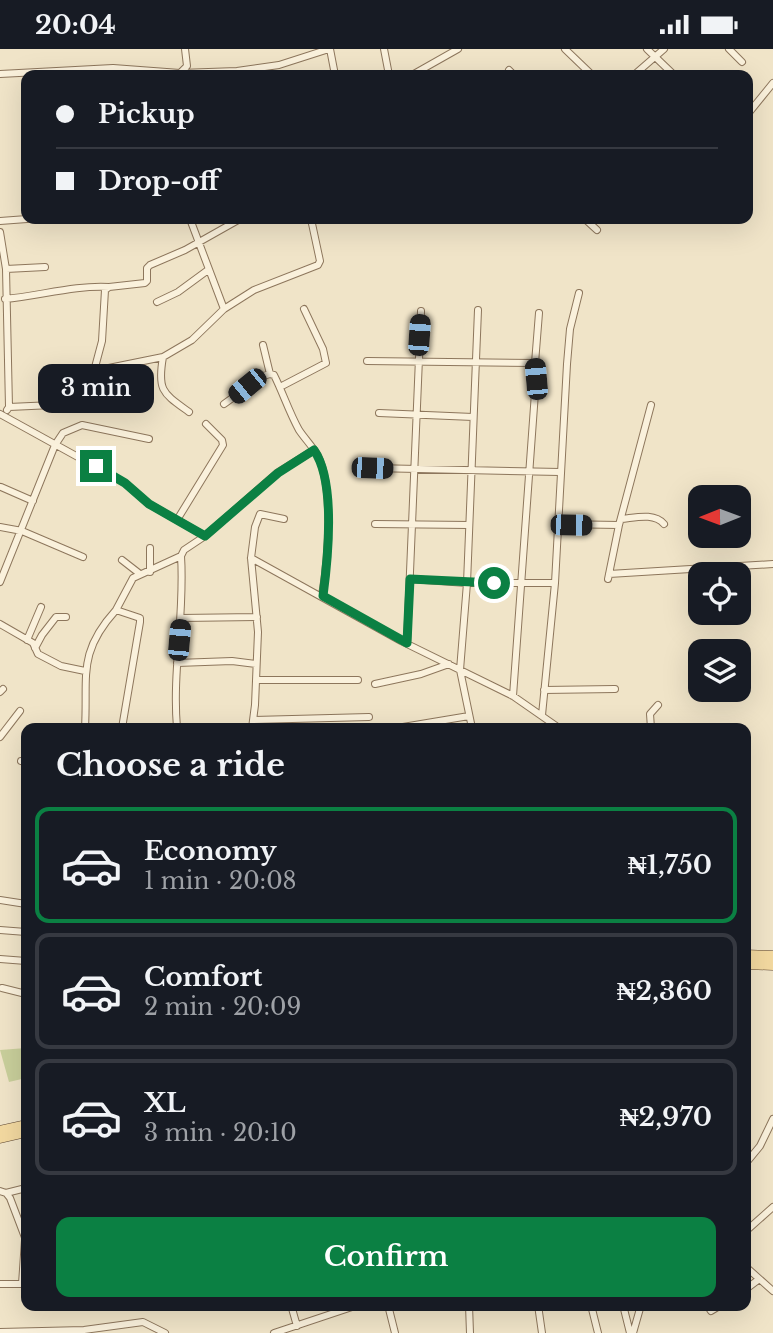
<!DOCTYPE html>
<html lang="en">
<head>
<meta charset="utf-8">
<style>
	:root { --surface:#171b24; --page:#242831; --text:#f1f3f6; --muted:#9ea1a6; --line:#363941; --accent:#0b8043 }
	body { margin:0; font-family:"Libre Baskerville",serif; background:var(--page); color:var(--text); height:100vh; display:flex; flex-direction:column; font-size:26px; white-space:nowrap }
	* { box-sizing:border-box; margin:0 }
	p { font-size:23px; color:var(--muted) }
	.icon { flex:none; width:38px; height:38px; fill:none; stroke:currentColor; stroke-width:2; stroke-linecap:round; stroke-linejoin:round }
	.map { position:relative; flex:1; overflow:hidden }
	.sheet { position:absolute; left:21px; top:674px; width:730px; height:588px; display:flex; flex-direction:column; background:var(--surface); border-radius:14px; box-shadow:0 7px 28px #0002 }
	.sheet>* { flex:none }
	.guide { position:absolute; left:21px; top:21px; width:732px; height:154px; border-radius:14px; box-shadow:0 7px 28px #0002; display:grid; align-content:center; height:154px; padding:0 35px; background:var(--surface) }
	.needle { width:46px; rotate:269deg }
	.controls { position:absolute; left:688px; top:436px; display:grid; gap:14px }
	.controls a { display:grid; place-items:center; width:63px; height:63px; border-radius:14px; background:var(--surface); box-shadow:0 7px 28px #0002; font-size:35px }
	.end { position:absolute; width:32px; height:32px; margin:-16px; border:9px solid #0b8043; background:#fff; box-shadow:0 0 0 4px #fff }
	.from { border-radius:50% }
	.bubble { position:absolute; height:49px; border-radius:14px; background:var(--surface); box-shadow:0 7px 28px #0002; font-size:23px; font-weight:600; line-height:49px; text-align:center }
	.car { position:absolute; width:21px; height:42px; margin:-21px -10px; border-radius:9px; box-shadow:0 0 5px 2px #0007; background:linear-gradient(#222 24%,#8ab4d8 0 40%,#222 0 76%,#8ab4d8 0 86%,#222 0) }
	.guide b { display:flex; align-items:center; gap:24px; height:66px; font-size:26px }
	.guide b+b { border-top:2px solid var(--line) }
	.guide i { width:18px; height:18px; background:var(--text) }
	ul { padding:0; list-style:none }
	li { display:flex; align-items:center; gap:21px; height:116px; margin:0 14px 10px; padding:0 21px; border:4px solid var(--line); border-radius:14px }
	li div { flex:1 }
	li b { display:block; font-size:26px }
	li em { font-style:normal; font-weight:600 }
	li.current { border-color:var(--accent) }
	li>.icon { width:63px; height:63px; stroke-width:1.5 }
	h2 { padding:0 35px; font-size:32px; line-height:84px }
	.cta { display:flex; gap:14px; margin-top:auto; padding:14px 35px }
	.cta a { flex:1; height:80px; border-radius:14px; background:var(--accent); color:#fff; font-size:28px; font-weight:600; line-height:80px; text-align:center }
	.status { display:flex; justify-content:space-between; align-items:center; height:49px; padding:0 35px; background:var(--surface); direction:ltr }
	.status svg { height:19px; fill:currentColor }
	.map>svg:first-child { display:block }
</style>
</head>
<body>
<div class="status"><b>20:04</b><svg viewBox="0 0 49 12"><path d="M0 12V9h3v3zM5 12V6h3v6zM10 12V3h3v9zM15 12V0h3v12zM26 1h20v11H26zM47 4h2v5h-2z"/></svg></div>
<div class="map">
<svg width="773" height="1284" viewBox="0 0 773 1284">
	<rect width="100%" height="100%" fill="#f0e4c8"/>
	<path fill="#c9cf9b" d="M26 999V1029L9 1033 0 1001Z"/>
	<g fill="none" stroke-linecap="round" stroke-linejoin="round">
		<g stroke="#8d765c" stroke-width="8">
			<path id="minor" d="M330 0 335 26
				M384 0 389 26
				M565 0 592 26
				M647 0 674 26
				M729 0 742 13
				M509 21 514 26
				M180 24 187 17 185 0
				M0 25 113 19 180 24 237 22 279 16 329 0
				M412 26 458 0
				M634 26 664 0
				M747 66 773 34
				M190 170 224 260
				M585 170 597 181
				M0 172 27 170
				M0 183 6 220 9 358 7 361
				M6 220 45 218
				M5 250C39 247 75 236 109 238
				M157 253 178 243 208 221
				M263 296 270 325
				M163 308C157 342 163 344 189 363
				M367 312 535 314
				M94 322 102 292 105 241 109 238 145 234 147 232V219L150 216 185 201 240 170
				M280 338 326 314 323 300 304 260
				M224 355 263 327 270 325 274 326C283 344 289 363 299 381 305 390 313 398 318 407 334 441 328 510 322 547
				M9 358 53 356 61 352 94 322 163 308 192 291 224 260 254 241 318 216 320 212 311 170
				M379 364 473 368
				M0 365 125 434 149 455 205 487
				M372 419 560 423
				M1 438 33 452
				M621 470C634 469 654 463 664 475
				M177 471 223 396 222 391 206 375
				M375 475 469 476
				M557 475 619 476
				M0 478 22 482 83 508
				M251 509 401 592 513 647 559 679
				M122 511 140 525
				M150 523V499
				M609 525 773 515
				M410 530 467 534H555
				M608 530 619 476 651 356
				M0 533 55 396 63 384 82 376 149 390
				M181 569 257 568
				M0 575 33 594 38 605 61 617 85 622
				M27 591 41 558
				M407 594 421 262
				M35 599 42 586 56 568H66
				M177 614 232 612 256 615
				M256 631H358
				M375 635 421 625 449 615
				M544 641 615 640
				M0 643 3 640
				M513 647 536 330 535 314 539 264
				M542 666 555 534 567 315 570 280 579 244
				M253 671 369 668
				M85 679C88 627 77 604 116 561
				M122 679 140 573V569L116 561 133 529 181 507
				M177 679C172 622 185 565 181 507L184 501 205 487 277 424 314 401
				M252 679 255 656 258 583 251 509 255 478 260 465 284 470
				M397 679 469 667
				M472 679 460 621 467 534 478 261
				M639 679H642
				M651 679 650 665 658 656
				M0 688 20 662
				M21 712 26 713
				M0 851 26 855
				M0 881 26 883
				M0 910 26 912
				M2 939 26 945
				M746 1114 760 1097 773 1070
				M0 1142 6 1144 10 1149 26 1191
				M6 1144 26 1139
				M746 1182 773 1158
				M746 1218 773 1242
				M0 1235H24
				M22 1235 25 1191
				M746 1240 758 1231
				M291 1256 297 1277
				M388 1256 395 1284
				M469 1256 470 1284
				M538 1256 542 1284
				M591 1256 598 1284
				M623 1256 630 1284
				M707 1256 711 1262 721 1256
				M0 1283 84 1281 143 1273 165 1284
				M274 1284 358 1256
				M633 1284 641 1256"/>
		</g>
		<g stroke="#5b4430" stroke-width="11">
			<path id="primary" d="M746 906 773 907
				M746 915 773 916
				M0 1082 26 1076
				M0 1089 26 1083"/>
		</g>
		<use href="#minor" stroke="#faf1dc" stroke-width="6"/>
		<use href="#primary" stroke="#f3d9a0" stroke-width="10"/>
	</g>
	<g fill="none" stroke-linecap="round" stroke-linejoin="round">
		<path stroke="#0b8043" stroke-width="9" d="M96 417 125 434 149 455 205 487 278 424 314 401C336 433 328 509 323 547L407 594 410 530 494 534"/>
	</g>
</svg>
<div class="controls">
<a><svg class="needle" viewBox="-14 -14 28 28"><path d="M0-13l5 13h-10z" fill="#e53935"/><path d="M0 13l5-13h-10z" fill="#9ea1a6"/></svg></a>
<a><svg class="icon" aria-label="locate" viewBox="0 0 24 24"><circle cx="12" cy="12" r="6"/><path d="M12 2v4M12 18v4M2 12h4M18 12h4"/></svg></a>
<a><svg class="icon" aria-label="layers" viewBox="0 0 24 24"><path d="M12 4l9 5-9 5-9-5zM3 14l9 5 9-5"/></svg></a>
</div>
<i class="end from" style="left:494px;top:534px"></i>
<i class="end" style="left:96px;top:417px"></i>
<div class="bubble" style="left:38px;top:315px;width:116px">3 min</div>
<i class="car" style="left:419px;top:286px;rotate:4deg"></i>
<i class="car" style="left:536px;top:330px;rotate:355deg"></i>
<i class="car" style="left:247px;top:337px;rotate:231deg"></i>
<i class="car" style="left:372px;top:419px;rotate:92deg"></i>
<i class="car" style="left:571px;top:476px;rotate:91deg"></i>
<i class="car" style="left:179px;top:591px;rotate:5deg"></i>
<div class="guide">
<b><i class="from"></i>Pickup</b>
<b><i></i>Drop-off</b>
</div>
<section class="sheet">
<h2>Choose a ride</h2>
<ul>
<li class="current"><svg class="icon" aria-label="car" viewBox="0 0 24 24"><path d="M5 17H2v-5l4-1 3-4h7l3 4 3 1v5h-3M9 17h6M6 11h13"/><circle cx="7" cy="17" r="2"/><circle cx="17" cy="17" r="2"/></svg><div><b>Economy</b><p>1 min · 20:08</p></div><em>₦1,750</em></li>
<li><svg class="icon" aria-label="car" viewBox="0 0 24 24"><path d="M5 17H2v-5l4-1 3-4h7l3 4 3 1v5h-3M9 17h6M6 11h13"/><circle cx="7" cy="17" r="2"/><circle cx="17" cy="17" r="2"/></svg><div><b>Comfort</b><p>2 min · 20:09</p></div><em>₦2,360</em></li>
<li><svg class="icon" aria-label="car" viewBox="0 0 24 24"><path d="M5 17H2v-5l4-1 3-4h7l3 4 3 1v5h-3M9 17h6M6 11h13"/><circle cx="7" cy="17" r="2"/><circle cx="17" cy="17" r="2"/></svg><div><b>XL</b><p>3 min · 20:10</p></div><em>₦2,970</em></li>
</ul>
<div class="cta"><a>Confirm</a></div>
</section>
</div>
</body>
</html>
